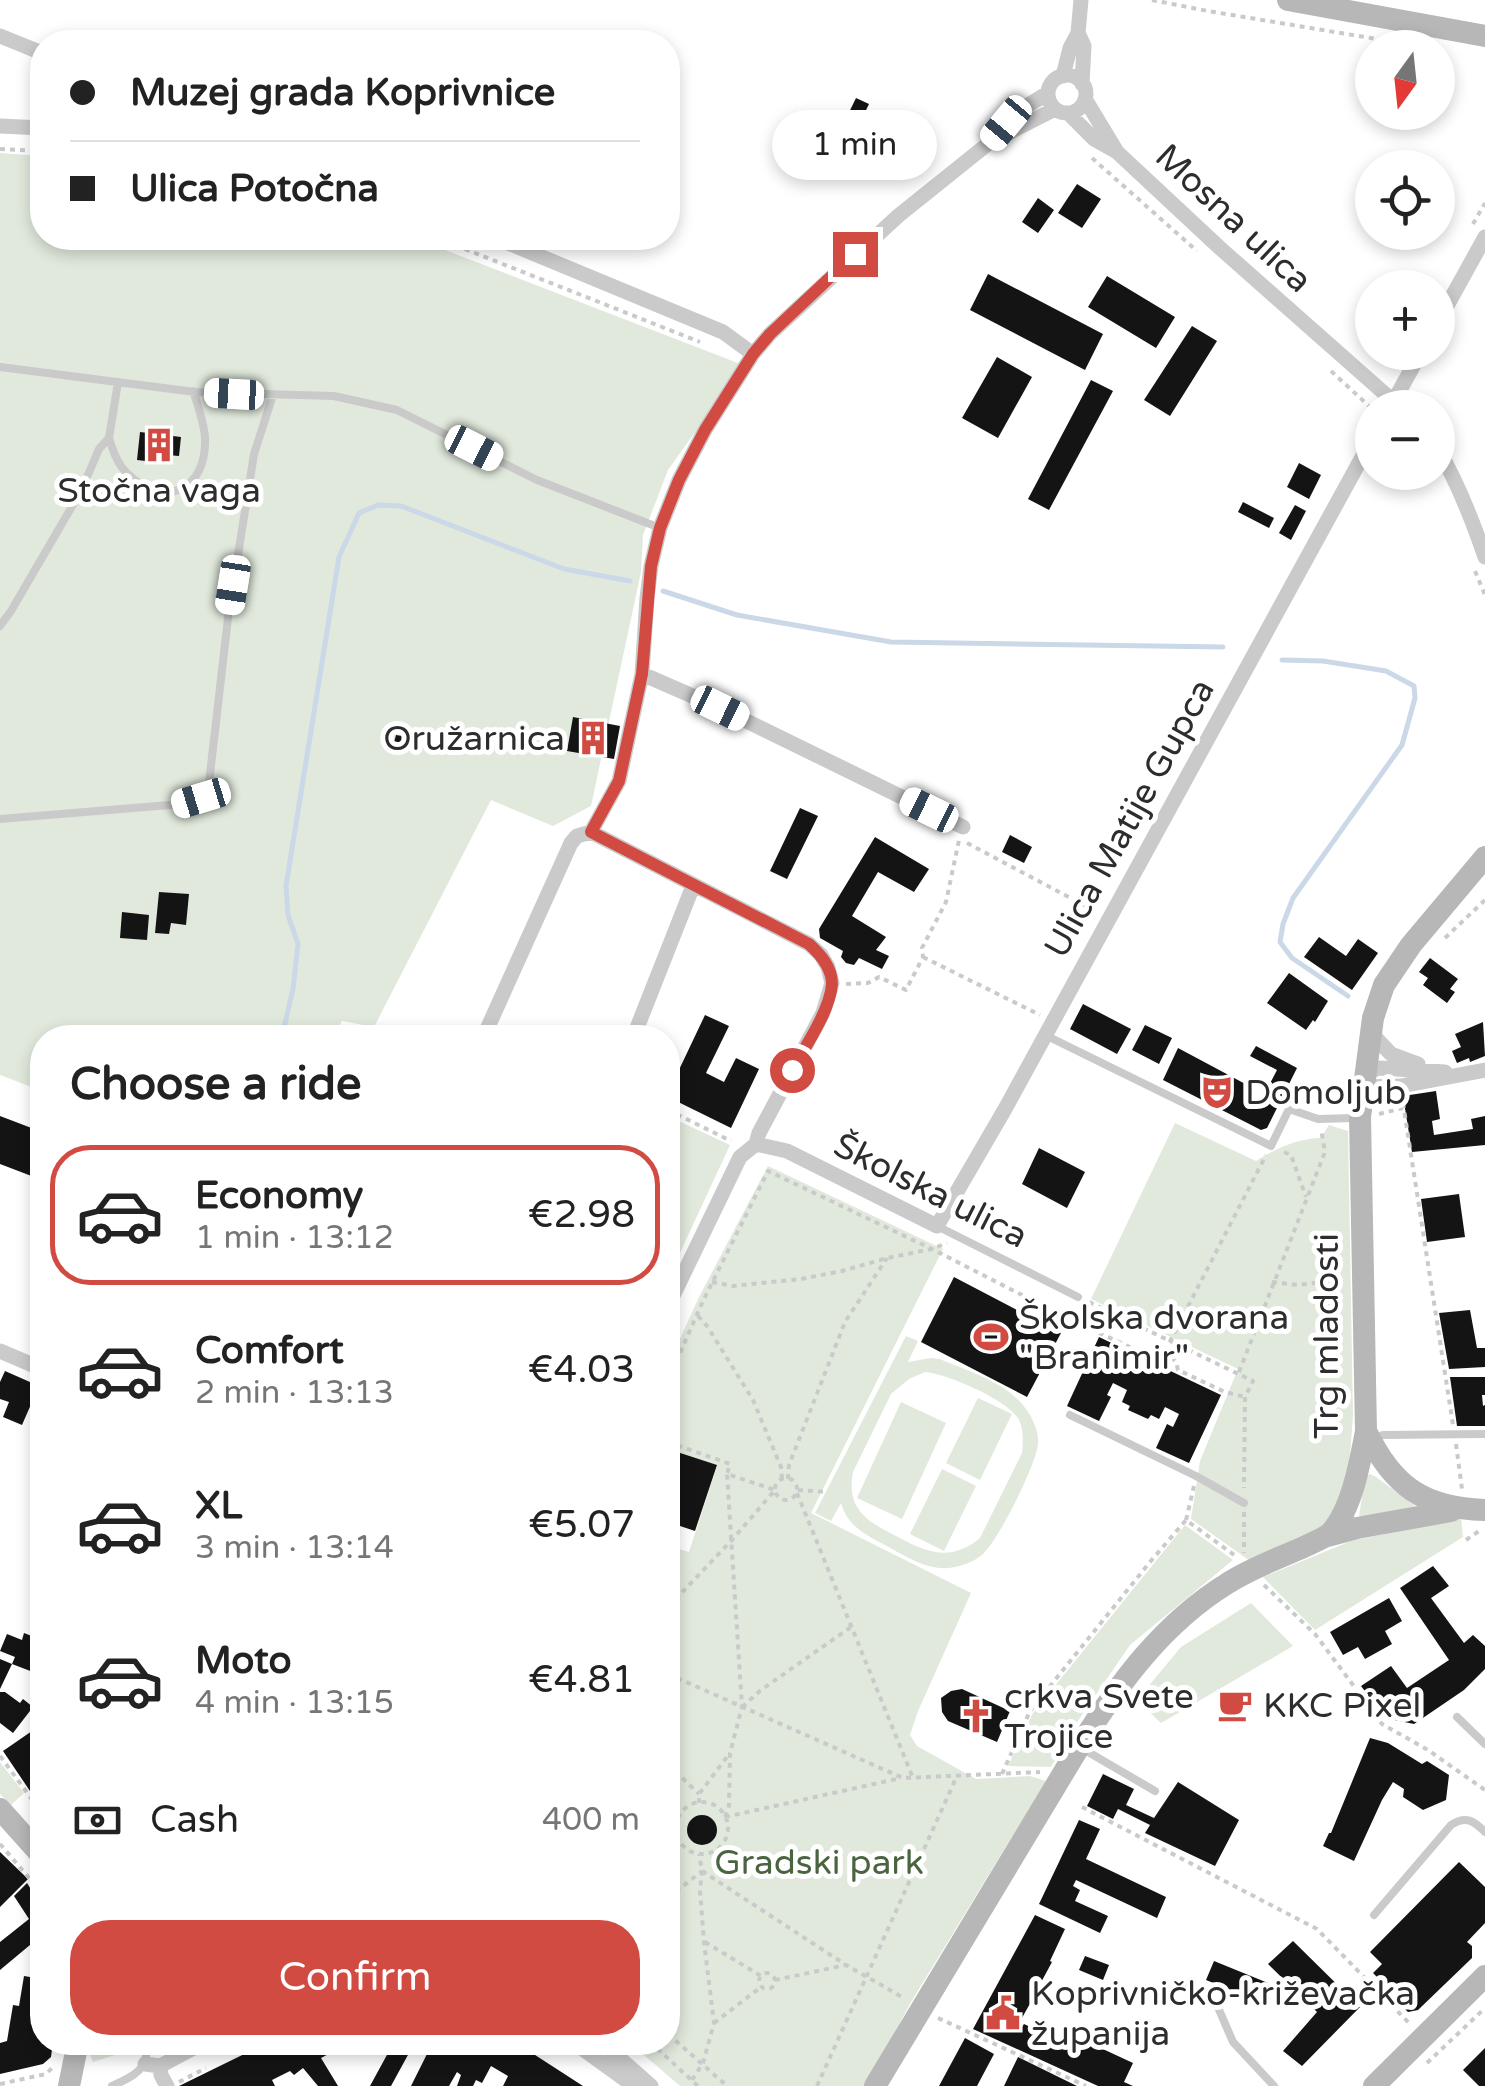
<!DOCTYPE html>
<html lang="en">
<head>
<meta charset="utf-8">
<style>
	:root { --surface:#fff; --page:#f6f6f6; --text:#222; --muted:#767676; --line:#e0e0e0; --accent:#d24b42 }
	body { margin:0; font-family:"Varela Round",sans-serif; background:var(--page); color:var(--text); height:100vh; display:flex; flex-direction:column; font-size:38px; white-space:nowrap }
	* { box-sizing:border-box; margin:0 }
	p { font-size:32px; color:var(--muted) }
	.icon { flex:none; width:55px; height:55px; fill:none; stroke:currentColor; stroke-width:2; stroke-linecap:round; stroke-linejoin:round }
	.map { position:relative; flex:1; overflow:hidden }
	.sheet { position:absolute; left:30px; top:1025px; width:650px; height:1030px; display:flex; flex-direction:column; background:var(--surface); border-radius:40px; box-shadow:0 5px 15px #0003 }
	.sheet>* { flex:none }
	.banner { position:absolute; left:30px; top:30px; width:650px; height:220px; border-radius:40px; box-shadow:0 5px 15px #0003; display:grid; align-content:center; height:220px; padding:0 40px; background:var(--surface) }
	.needle { width:65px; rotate:195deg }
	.controls { position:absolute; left:1355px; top:30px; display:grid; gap:20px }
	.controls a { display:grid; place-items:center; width:100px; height:100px; border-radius:50%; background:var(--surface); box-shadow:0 5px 15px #0003; font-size:50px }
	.end { position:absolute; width:45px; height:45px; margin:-22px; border:12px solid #d24b42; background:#fff; box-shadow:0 0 0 5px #fff }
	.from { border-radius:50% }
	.bubble { position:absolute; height:70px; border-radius:35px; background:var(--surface); box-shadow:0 5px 15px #0003; font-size:32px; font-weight:600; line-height:70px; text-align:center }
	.car { position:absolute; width:30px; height:60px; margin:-30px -15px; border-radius:12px; box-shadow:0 0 8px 2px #0007; background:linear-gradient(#fff 24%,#345 0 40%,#fff 0 76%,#345 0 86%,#fff 0) }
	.banner b { display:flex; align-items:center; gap:35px; height:95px; font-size:38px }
	.banner b+b { border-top:2px solid var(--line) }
	.banner i { width:25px; height:25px; background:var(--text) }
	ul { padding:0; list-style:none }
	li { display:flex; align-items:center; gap:30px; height:140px; margin:0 20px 15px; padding:0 20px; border:5px solid transparent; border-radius:40px }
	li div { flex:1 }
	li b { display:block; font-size:38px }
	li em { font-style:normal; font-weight:600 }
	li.on { border-color:var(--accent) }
	li>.icon { width:90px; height:90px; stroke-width:1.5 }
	h2 { padding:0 40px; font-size:45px; line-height:120px }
	.pay { display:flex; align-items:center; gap:25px; height:110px; padding:0 40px; font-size:38px }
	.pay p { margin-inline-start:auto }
	.action { display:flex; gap:20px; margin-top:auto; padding:20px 40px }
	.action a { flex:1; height:115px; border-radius:40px; background:var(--accent); color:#fff; font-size:40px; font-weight:600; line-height:115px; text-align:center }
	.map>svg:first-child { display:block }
</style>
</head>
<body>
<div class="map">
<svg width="1485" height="2086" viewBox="0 0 1485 2086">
	<rect width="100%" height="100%" fill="#fff"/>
	<path fill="#e1e9dc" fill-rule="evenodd" d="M0 153 42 156V238H414L743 365 668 470 643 535 641 572 591 806 553 826 491 800 374 1027 342 1021 332 1038H42V1091L0 1075Z
		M668 1116 730 1145 679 1255 668 1249Z
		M1175 1123 1256 1161C1275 1149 1298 1138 1321 1138L1329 1125 1348 1131 1353 1415C1350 1451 1351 1500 1321 1526 1307 1539 1269 1552 1250 1561L1191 1519 1200 1461 1238 1369 1091 1299Z
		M768 1166 943 1249 811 1513 971 1593 918 1711 910 1735 917 1746 976 1779 1030 1776 1046 1781 911 2002 866 2086H680L630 2043 668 2042V1546L689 1552 717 1466 668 1449V1365L699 1297Z
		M906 1336 918 1341 908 1362 931 1358 940 1359C972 1373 1011 1383 1030 1415 1035 1424 1039 1434 1038 1444 1036 1465 999 1539 983 1554 974 1562 960 1567 948 1568 925 1570 902 1554 883 1544 864 1534 847 1525 841 1503L831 1521 815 1513ZM925 1372C947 1374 1009 1400 1019 1420 1024 1430 1023 1442 1022 1453L980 1538C951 1562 928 1553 898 1537 868 1522 846 1510 853 1472L891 1394 909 1379Z
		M978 1398 1012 1414 980 1480 946 1463Z
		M901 1402 946 1423 902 1519 857 1498Z
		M942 1469 976 1486 944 1551 910 1534Z
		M1370 1474 1376 1477 1415 1506 1364 1518 1359 1516 1365 1477Z
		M1461 1518 1463 1537 1315 1630 1263 1577 1351 1541Z
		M1185 1525 1233 1560 1130 1645 1073 1728 1051 1767 1008 1766 1033 1713Z
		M1251 1603 1293 1646 1161 1723 1140 1703 1147 1688 1181 1647Z
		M0 1762 24 1793 11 1805 0 1794Z
		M90 2043V2042L130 2043 121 2053 93 2062 89 2052Z"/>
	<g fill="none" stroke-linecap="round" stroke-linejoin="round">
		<path stroke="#cad8e7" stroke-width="5" d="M663 591 737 615 891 642 1223 647
			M1282 660 1323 661 1386 671 1414 686 1415 698 1402 745 1293 898 1283 924 1280 942 1292 958 1348 996
			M277 1038 284 1028 293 989 298 944 288 915 286 886 339 557 359 513 378 505 401 506 564 569 630 581"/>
	</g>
	<path fill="#141414" d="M856 98 869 104 851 141 838 135Z
		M1077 184 1101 199 1082 228 1058 213Z
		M1038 198 1054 210 1038 233 1022 222Z
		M988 274 1103 334 1085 370 970 310Z
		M1107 276 1175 317 1156 348 1088 307Z
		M1192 326 1217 341 1170 416 1144 400Z
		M997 357 1032 377 998 438 962 418Z
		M1091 380 1113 391 1049 510 1028 499Z
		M140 432 181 437 179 456 155 454 154 462 137 460Z
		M1299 463 1321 475 1309 499 1287 487Z
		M1243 502 1274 518 1269 528 1238 512Z
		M1295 505 1306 511 1291 540 1279 533Z
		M573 717 620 726 614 759 567 751Z
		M396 735 408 737 405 749 393 746Z
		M800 808 818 816 787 879 770 871Z
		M1010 835 1032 847 1024 863 1002 852Z
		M875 837 929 869 914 892 878 872 852 916 886 937 876 950 889 956 882 969 859 958 854 965 846 963 841 957 843 951 820 938 819 929Z
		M159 892 189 894 186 925 171 923 169 934 155 933Z
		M122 912 149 915 147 940 120 938Z
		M1319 937 1346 956 1358 939 1378 953 1352 990 1304 957Z
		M1430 958 1458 979 1450 989 1455 992 1447 1003 1423 985 1428 978 1419 972Z
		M1289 973 1328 1001 1315 1022 1313 1020 1306 1030 1267 1003Z
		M1083 1004 1131 1029 1117 1054 1070 1029Z
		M705 1015 729 1026 706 1073 724 1082 736 1058 759 1069 731 1128 668 1097V1093Z
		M1483 1022 1485 1056 1470 1062 1469 1058 1457 1063 1452 1051 1461 1047 1455 1034Z
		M1145 1025 1172 1038 1159 1064 1132 1050Z
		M1256 1046 1297 1068 1267 1128 1261 1130 1163 1080 1178 1048 1251 1087 1246 1096 1260 1103 1277 1070 1250 1056Z
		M1436 1091 1440 1119 1432 1121 1434 1135 1473 1129 1471 1119 1485 1116V1145L1412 1152 1403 1096Z
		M0 1116 42 1132V1180L0 1164Z
		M1039 1148 1085 1172 1067 1208 1022 1184Z
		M1459 1194 1465 1237 1427 1242 1421 1199Z
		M954 1277 1061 1333 1027 1397 921 1342Z
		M1470 1310 1477 1348H1485V1367L1449 1369 1439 1313Z
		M1099 1337 1221 1395 1189 1463 1156 1448 1167 1424 1173 1427 1179 1414 1165 1407 1159 1419 1151 1415 1148 1419 1128 1410 1130 1406 1122 1402 1127 1390 1113 1383 1107 1395 1111 1397 1099 1421 1067 1406Z
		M5 1371 39 1386 22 1425 3 1417 9 1402 0 1399V1382Z
		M1450 1377H1485V1395H1482L1483 1406 1485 1405V1426H1457Z
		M42 1390V1417L33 1413Z
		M42 1437V1467L32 1463Z
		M668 1449 717 1465 695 1531 668 1522Z
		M1433 1566 1449 1586 1431 1598 1464 1643 1473 1635 1485 1646V1669L1464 1690 1414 1724 1385 1718 1361 1686 1391 1666 1407 1688 1449 1660 1400 1588Z
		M1389 1598 1402 1621 1385 1631 1392 1644 1365 1659 1358 1647 1343 1655 1330 1632Z
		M24 1633 42 1640V1679L33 1672 12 1664 15 1657 0 1651 7 1634 22 1640Z
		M0 1659 12 1664 0 1689Z
		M962 1689 1010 1711 997 1742 948 1721 942 1712 941 1698 951 1691Z
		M0 1692H5L20 1703 23 1699 33 1707 13 1733 0 1723Z
		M32 1731 39 1741 42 1739V1782L30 1791 3 1751Z
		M1370 1738 1388 1743 1422 1764 1427 1761 1449 1775 1446 1800 1423 1810 1403 1797 1404 1789 1393 1782 1382 1800 1354 1861 1323 1846 1329 1833H1331Z
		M1103 1774 1134 1789 1126 1805 1154 1818 1178 1782 1239 1820 1215 1866 1145 1833 1150 1825 1118 1809 1113 1819 1087 1806Z
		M687 1830a15 15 0 1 1 30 0a15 15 0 1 1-30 0Z
		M1079 1820 1100 1829 1086 1859 1166 1897 1157 1918 1076 1880 1073 1886 1080 1890 1075 1901 1108 1916 1100 1933 1039 1904Z
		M0 1852 28 1879 0 1907Z
		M1459 1862 1485 1887V1923L1467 1942 1472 1946V1958L1418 2010 1408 2012 1386 1991 1382 1982 1373 1973 1382 1964 1370 1952Z
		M27 1883 42 1907V1935L0 1970V1942L29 1919 14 1896Z
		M1035 1915 1065 1929 1050 1961 1052 1962 1038 1988 1042 1991 1036 2002 1032 2000 1018 2025 1022 2027 1024 2024 1072 2047 1077 2037 1133 2063 1124 2082 1133 2086H1098L973 2029Z
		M1293 1941 1360 2007 1302 2066 1283 2051 1317 2012 1268 1964Z
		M1085 1956 1109 1965 1103 1980 1079 1970Z
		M1214 1961 1268 1983 1260 2002 1206 1980Z
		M24 1976 42 1979V2042H53L51 2057 43 2064 0 2074V2043L7 2041 13 2005 19 2006Z
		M965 2038 994 2054 977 2086H939Z
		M269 2042H351L321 2058 338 2086H318L303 2068 294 2075 290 2071 272 2080 275 2086H179Z
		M394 2042H415L391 2086H370Z
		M433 2042H515L583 2086H503L508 2076 491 2066 482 2083 476 2080 473 2086H457L461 2075 457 2072 449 2086H411Z
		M1485 2048V2086H1479L1463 2070Z
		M1018 2057 1077 2086H1004Z"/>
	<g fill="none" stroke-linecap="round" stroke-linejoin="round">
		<path stroke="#cacaca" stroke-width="4" stroke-dasharray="5 5" stroke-linecap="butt" d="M1152 0 1208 11 1401 43
			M0 149 42 151
			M1092 158 1197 251
			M1473 224 1485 203
			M437 238 700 342
			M1331 371 1370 407 1368 419 1372 422
			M1475 571 1485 595
			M967 843 1095 911
			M1445 938 1485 900
			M923 957 1040 1015
			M846 984 868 983 879 977 906 990 923 957 922 948 946 902 959 840
			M1403 1103 1453 1425
			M668 1110 731 1141
			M1379 1114 1403 1108
			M1284 1152 1291 1155 1306 1197
			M712 1282 733 1286 801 1279 842 1271 887 1258 932 1249 947 1243
			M1272 1282 1298 1285 1338 1280
			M1089 1302 1253 1381 1245 1397 1244 1488
			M698 1316 707 1326 753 1400 781 1467 782 1479
			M1165 1351 1266 1155
			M1239 1372 1325 1152 1321 1129
			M668 1380 703 1301 768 1171 932 1249 1065 1317 1145 1354 1165 1351 1176 1362 1178 1370 1225 1392 1245 1397
			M668 1442 730 1464 727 1474 775 1490 732 1540 668 1607
			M1456 1444 1462 1489
			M775 1489a11 11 0 1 1 22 0a11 11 0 1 1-22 0Z
			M788 1479 789 1465 845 1322 887 1258
			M798 1490 827 1492
			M797 1493 913 1778
			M1244 1512V1553
			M1186 1520 1194 1486
			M1466 1540 1482 1529
			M668 1578 681 1593
			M1264 1585 1315 1634 1382 1724 1428 1750 1485 1790
			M668 1674 903 1778 1040 1772
			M742 1707 761 1690 851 1627
			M0 1756 42 1813
			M668 1764 699 1794
			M1002 1774 1030 1711 1150 1562 1186 1520 1237 1557
			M676 1828a26 26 0 1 1 52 0a26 26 0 1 1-52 0Z
			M699 1803V1794L730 1753
			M1082 1807 1317 1929 1411 2025
			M725 1817 729 1806 730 1753 742 1707 727 1474
			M725 1817 901 1778
			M0 1844 42 1893
			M668 1854 680 1844
			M702 1871 846 1965 904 1998
			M668 1898 702 1871
			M705 1942 761 1976
			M759 1981a8 8 0 1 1 16 0a8 8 0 1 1-16 0Z
			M775 1980 846 1965
			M938 2018 1086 2086
			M714 2023 761 1987
			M668 2034 727 2086
			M650 2042 698 2086
			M1427 2063 1485 2008
			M692 2080 703 2063 714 2023 704 1942 700 1891 702 1871 699 1854
			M179 2082 206 2068
			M0 2084 46 2074 53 2067
			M817 2086 957 1776"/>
		<path stroke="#cacaca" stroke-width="8" d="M0 367 195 392 334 396 397 410 537 480 660 528
			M109 438C113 450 117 464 127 473 165 510 207 490 205 438 204 422 198 406 193 391
			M0 626 11 611 81 491 99 449 109 438 118 382
			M0 819 182 804 201 798 209 783 228 618 254 454 273 395
			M1045 1035 1271 1146 1289 1109 1318 1119 1354 1118
			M937 1226 1078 1297
			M668 1264 683 1271
			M1070 1415 1196 1476 1244 1503
			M1375 1438 1383 1435 1485 1434
			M1457 1717 1485 1744
			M1083 1749 1155 1791
			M1374 1915 1451 1825C1466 1815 1474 1821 1485 1832
			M1217 2005 1233 2042 1274 2086
			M112 2086C134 2076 150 2069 146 2042"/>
		<path stroke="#cacaca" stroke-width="15" d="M1078 33 1084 46 1082 84
			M0 36 42 53
			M1048 94a19 19 0 1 1 38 0a19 19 0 1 1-38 0Z
			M1063 76 1070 48 1078 33 1081 0
			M1085 99 1117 152
			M1068 113 1094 139 1117 152 1221 249 1401 408
			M0 126 42 128
			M1002 136 1055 109
			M496 238 723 332 753 354
			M1438 322 1485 237
			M1391 406 1421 352
			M1438 449C1458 483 1472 519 1485 557
			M642 674 720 708 963 827
			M591 832 619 781 642 674 647 598 651 566 660 528 679 480 705 430 753 354 770 334 898 216 989 143 1022 109 1048 93
			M591 832 809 944 821 955 828 967 832 983 823 1013 759 1133 756 1144 740 1157 668 1306
			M1371 1033 1391 1054 1418 1064
			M483 1038 571 843 577 836 591 832
			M633 1038 693 886
			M1366 1072 1380 1068 1445 1072
			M1364 1087 1401 1086 1485 1070
			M756 1144 787 1151 937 1226 1005 1109 1372 439
			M0 1351 42 1369
			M573 2042 634 2086
			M601 2042 651 2086
			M145 2064 160 2066 205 2042
			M160 2066 161 2075 167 2086"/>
		<path stroke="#b7b7b7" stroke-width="22" d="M1288 0 1485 36
			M1366 1431C1393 1487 1424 1508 1485 1510
			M1327 1536 1357 1528 1451 1511
			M0 1809 42 1856
			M69 2086 78 2042
			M875 2086 1079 1747C1119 1683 1163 1623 1228 1583 1251 1568 1279 1558 1304 1547 1313 1542 1324 1539 1331 1532 1352 1509 1360 1462 1366 1431L1360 1117 1373 1018 1384 985 1411 945 1485 857
			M1374 2086 1485 1976"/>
	</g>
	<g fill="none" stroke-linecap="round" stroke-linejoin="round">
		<path stroke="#d24b42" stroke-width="12" d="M792 1070C805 1047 830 1011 832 984 832 967 820 954 809 944L591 832 619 781 642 674 651 566 660 528 679 480 705 430 753 354 770 334 855 254"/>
	</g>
	<defs>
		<g id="building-bare" transform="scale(2.7)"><path d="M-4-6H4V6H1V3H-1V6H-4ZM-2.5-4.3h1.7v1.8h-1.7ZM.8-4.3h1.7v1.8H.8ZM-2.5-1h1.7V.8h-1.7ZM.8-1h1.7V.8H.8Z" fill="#d24b42" stroke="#fff" stroke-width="2.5" paint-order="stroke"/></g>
		<g id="theatre-bare" transform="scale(2.7)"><path d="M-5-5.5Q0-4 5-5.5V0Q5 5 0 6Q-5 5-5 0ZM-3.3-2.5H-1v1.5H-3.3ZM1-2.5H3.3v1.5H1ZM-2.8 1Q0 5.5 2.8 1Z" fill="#d24b42" stroke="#fff" stroke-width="2.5" paint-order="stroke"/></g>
		<g id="stadium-bare" transform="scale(2.7)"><path d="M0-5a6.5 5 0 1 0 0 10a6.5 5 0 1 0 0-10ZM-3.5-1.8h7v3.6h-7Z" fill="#d24b42" stroke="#fff" stroke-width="2.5" paint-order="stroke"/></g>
		<g id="cafe-bare" transform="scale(2.7)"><path d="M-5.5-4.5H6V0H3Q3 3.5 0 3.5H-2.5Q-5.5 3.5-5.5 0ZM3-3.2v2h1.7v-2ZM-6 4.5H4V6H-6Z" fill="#d24b42" stroke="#fff" stroke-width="2.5" paint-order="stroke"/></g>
		<g id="church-bare" transform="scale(2.7)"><path d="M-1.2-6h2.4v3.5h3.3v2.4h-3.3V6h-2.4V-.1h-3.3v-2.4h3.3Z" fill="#d24b42" stroke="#fff" stroke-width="2.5" paint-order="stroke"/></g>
		<g id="civic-bare" transform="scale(2.7)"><path d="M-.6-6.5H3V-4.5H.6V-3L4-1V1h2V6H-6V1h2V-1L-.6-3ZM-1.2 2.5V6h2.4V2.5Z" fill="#d24b42" stroke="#fff" stroke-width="2.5" paint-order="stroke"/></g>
	</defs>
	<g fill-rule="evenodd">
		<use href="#building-bare" x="159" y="445"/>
		<use href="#building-bare" x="593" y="738"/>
		<use href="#theatre-bare" x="1217" y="1092"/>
		<use href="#stadium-bare" x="991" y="1337"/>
		<use href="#cafe-bare" x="1235" y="1705"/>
		<use href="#church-bare" x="976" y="1716"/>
		<use href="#civic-bare" x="1003" y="2013"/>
	</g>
	<g text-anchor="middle" stroke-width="10" stroke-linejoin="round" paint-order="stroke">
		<g font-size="35" fill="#2d2d2d" stroke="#fff">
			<text transform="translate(1234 218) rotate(43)" y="12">Mosna ulica</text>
			<text transform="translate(1129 818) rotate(-61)" y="12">Ulica Matije Gupca</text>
			<text transform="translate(931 1190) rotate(27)" y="12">Školska ulica</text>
			<text transform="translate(1326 1336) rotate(-90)" y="12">Trg mladosti</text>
		</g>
		<g font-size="35" fill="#2d2d2d" stroke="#fff" text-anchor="start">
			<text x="159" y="502" text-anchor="middle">Stočna vaga</text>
			<text x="565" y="750" text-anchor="end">Oružarnica</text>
			<text x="1245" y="1104">Domoljub</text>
			<text x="1019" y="1329">Školska dvorana<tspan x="1019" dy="40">"Branimir"</tspan></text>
			<text x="1004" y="1708">crkva Svete<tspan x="1004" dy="40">Trojice</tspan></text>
			<text x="1263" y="1717">KKC Pixel</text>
			<text x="1031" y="2005">Koprivničko-križevačka<tspan x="1031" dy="40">županija</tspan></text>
		</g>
		<g font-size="35" fill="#4b6440" stroke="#fff">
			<text x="819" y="1874">Gradski park</text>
		</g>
	</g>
</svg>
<div class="controls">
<a><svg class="needle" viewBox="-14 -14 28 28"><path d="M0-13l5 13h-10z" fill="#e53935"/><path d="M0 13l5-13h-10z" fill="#767676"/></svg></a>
<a><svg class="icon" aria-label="locate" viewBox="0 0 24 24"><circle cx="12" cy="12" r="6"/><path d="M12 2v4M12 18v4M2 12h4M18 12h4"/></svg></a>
<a>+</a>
<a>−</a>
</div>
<i class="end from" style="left:792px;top:1070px"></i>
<i class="end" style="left:855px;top:254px"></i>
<div class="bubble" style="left:772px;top:110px;width:165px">1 min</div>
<i class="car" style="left:1006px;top:123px;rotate:220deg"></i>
<i class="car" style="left:234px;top:394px;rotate:273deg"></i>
<i class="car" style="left:474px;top:448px;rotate:117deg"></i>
<i class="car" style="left:233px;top:585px;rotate:189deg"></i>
<i class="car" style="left:720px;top:708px;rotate:116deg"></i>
<i class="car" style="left:201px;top:798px;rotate:253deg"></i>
<i class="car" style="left:929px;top:810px;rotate:296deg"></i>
<div class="banner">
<b><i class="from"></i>Muzej grada Koprivnice</b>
<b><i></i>Ulica Potočna</b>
</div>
<section class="sheet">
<h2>Choose a ride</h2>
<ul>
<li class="on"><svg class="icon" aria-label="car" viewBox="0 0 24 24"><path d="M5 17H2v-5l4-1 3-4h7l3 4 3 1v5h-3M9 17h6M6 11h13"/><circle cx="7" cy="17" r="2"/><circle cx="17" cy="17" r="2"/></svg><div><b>Economy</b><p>1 min · 13:12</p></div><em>€2.98</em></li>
<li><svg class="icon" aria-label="car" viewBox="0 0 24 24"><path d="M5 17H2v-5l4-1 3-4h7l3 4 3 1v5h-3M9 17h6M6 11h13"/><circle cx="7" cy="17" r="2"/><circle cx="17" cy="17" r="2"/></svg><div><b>Comfort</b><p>2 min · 13:13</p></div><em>€4.03</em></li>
<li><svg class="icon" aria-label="car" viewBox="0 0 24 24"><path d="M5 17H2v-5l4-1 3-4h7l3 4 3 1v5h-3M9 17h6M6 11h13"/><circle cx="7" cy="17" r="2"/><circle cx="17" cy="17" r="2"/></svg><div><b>XL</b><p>3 min · 13:14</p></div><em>€5.07</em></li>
<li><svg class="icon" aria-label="car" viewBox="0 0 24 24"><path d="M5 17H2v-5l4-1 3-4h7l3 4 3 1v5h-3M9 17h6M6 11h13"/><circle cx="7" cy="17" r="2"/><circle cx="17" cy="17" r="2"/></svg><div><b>Moto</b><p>4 min · 13:15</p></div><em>€4.81</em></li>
</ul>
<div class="pay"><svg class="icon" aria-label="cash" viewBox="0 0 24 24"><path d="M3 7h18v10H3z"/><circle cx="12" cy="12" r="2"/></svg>Cash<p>400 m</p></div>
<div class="action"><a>Confirm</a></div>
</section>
</div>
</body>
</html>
